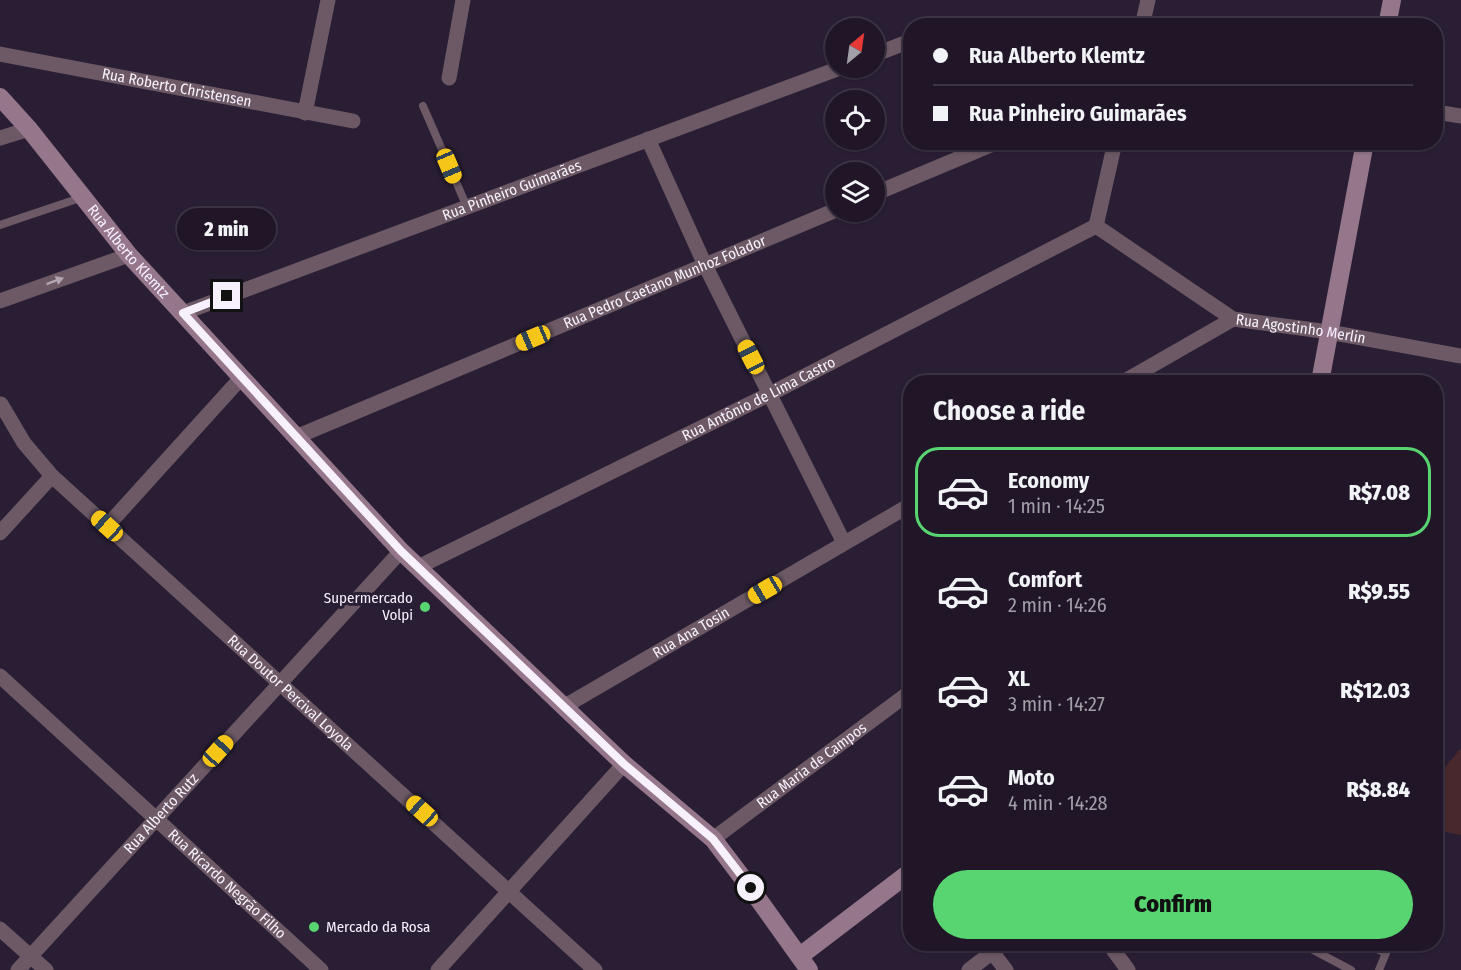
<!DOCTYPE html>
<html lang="en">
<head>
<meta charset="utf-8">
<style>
	:root { --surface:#201628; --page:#281f30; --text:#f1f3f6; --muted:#a29fa8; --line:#3d3545; --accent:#58d570 }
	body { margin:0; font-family:"Fira Sans Condensed",sans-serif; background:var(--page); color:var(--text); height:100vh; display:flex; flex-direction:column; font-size:22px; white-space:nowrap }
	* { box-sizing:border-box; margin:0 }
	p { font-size:20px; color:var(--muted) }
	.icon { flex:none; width:33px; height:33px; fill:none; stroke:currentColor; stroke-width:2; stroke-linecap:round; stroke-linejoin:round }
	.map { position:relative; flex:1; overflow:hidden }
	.drawer { position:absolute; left:903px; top:375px; width:540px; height:576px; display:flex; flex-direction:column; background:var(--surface); border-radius:24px; box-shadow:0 2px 4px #0004,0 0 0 2px var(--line) }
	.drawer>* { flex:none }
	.top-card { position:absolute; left:903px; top:18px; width:540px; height:132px; border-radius:24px; box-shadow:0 2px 4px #0004,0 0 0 2px var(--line); display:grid; align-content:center; height:132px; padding:0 30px; background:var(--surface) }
	.needle { width:39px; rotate:29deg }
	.fabs { position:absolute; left:825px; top:18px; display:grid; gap:12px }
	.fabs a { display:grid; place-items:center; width:60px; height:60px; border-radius:50%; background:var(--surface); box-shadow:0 2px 4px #0004,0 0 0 2px var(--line); font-size:30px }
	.end { position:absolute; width:27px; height:27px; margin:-14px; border:8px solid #f7f1fe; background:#111; box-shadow:0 0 0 3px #111 }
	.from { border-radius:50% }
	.bubble { position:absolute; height:42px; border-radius:21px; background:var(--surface); box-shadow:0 2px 4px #0004,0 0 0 2px var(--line); font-size:20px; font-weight:800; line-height:42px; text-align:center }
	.car { position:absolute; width:18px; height:36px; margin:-18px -9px; border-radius:8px; box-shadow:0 0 4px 2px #0007; background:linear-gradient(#f5c518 24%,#345 0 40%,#f5c518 0 76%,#345 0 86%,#f5c518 0) }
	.top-card b { display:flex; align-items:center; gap:21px; height:57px; font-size:22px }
	.top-card b+b { border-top:2px solid var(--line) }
	.top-card i { width:15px; height:15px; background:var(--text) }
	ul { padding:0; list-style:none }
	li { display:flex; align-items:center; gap:18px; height:90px; margin:0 12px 9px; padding:0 18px; border:3px solid transparent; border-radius:24px }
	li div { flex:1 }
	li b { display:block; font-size:22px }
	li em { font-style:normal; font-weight:800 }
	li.active { border-color:var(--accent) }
	li>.icon { width:54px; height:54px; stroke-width:1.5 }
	h2 { padding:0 30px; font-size:27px; line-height:72px }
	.cta { display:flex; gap:12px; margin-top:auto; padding:12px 30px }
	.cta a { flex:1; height:69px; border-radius:36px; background:var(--accent); color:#111; font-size:24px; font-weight:800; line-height:69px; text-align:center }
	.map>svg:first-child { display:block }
</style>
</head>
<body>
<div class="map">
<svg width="1461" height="970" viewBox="0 0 1461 970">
	<rect width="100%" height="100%" fill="#2a1e35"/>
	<path fill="#48282c" d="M1461 748V835L1436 830V778Z"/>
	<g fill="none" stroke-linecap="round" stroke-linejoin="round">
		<path stroke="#6c5965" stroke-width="8" d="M423 106 467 207
			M0 225 83 197
			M1302 944 1351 970
			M1366 944 1386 953 1379 970"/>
		<g stroke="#6c5965" stroke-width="15">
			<path d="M1142 26 1148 0"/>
			<path id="s1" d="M0 54 353 121"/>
			<path d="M874 55 910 41"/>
			<path d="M449 78 463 0"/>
			<path d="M1436 112 1461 116"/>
			<path d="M305 113 328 0"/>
			<path d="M0 138 29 129"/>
			<path d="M648 139 705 265 844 543"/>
			<path d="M874 194 993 144"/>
			<path id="s2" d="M1096 226 1233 319 1329 332 1461 356"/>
			<path d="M1096 226 1115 142"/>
			<path d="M0 301 129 255"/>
			<path id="s3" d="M183 313 840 68"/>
			<path d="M1123 382 1233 319"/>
			<path id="s4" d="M1 404 24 443 52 476 595 970"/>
			<path id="s5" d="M296 437 836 210"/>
			<path d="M107 526 241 378"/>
			<path d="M0 533 52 476"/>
			<path id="s6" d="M418 567 770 394 1096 226"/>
			<path d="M1436 671 1437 676 1436 678"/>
			<path id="s7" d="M0 676 321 970"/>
			<path id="s8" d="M565 706 910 505"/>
			<path id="s9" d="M713 839 910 692"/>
			<path d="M0 929 46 970"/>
			<path d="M1109 944 1128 970"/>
			<path d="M992 952 1006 970"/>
			<path id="s10" d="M18 970 401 551"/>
			<path d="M438 970 624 764"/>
			<path d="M969 970 1003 944"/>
		</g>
		<g stroke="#95768a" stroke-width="18">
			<path d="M1387 26 1392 0"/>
			<path id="s11" d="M0 97 29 129 129 255 401 551 624 764 713 839 751 889 809 970"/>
			<path d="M1320 382 1365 142"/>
			<path d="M800 956 910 872"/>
		</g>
	</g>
	<defs><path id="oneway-solid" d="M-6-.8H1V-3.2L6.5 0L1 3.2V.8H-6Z" transform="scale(1.5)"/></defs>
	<use fill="#b2a5b2" href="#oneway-solid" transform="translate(55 281) rotate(-20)"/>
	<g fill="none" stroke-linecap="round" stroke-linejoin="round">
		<path stroke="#f7f1fe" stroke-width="8" d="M227 296 183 313 401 551 624 764 713 839 751 888"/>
	</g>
	<g fill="#58d570" stroke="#2a1e35" stroke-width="2">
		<circle cx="425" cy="607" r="6"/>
		<circle cx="314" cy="927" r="6"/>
	</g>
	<g text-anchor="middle" stroke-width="6" stroke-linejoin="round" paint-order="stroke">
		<g font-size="15" fill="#f7f1fe" stroke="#2a1e35">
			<text dy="5" stroke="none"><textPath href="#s1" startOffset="180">Rua Roberto Christensen</textPath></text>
			<text dy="5" stroke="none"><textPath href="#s3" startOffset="351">Rua Pinheiro Guimarães</textPath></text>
			<text dy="5" stroke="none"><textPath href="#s11" startOffset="201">Rua Alberto Klemtz</textPath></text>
			<text dy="5" stroke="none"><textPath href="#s5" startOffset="400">Rua Pedro Caetano Munhoz Folador</textPath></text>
			<text dy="5" stroke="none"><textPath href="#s2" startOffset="234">Rua Agostinho Merlin</textPath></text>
			<text dy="5" stroke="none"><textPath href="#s6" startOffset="380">Rua Antônio de Lima Castro</textPath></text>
			<text dy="5" stroke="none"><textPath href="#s8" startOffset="146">Rua Ana Tosin</textPath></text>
			<text dy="5" stroke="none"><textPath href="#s4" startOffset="411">Rua Doutor Percival Loyola</textPath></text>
			<text dy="5" stroke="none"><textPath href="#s9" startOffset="123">Rua Maria de Campos</textPath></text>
			<text dy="5" stroke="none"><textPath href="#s10" startOffset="212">Rua Alberto Rutz</textPath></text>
			<text dy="5" stroke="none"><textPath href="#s7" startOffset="308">Rua Ricardo Negrão Filho</textPath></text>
		</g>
		<g font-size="15" fill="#f7f1fe" stroke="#2a1e35" text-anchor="end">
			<text x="413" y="603">Supermercado<tspan x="413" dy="17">Volpi</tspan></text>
			<text x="326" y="932" text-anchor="start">Mercado da Rosa</text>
		</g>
	</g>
</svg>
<div class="fabs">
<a><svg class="needle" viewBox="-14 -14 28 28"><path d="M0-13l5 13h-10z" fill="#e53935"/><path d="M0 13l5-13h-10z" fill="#a29fa8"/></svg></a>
<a><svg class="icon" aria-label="locate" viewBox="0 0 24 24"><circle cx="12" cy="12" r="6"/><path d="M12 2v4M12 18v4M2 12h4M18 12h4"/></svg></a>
<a><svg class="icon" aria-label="layers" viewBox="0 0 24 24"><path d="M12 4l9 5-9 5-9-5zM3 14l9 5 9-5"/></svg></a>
</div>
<i class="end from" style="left:751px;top:888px"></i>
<i class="end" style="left:227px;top:296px"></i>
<div class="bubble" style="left:177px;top:208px;width:99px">2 min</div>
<i class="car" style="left:449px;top:166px;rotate:157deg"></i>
<i class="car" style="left:533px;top:338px;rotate:247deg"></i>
<i class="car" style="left:751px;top:357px;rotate:333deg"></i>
<i class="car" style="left:107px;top:526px;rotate:312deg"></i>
<i class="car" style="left:765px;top:590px;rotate:240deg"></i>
<i class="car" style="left:218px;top:751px;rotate:42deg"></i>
<i class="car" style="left:422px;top:811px;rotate:312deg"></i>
<div class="top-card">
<b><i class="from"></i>Rua Alberto Klemtz</b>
<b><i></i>Rua Pinheiro Guimarães</b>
</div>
<section class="drawer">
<h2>Choose a ride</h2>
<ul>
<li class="active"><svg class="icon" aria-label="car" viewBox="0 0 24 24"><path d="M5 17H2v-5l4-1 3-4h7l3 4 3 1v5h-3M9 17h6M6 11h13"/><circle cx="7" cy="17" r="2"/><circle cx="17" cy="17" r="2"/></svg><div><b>Economy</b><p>1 min · 14:25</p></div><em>R$7.08</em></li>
<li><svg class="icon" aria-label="car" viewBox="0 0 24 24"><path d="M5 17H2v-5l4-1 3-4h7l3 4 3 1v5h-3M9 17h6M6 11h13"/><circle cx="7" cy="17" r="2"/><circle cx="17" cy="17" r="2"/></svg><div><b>Comfort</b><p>2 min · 14:26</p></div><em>R$9.55</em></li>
<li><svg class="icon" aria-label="car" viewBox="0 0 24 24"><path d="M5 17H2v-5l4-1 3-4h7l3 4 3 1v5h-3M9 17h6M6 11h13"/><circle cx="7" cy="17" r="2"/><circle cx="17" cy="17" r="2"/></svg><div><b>XL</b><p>3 min · 14:27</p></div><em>R$12.03</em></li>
<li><svg class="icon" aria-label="car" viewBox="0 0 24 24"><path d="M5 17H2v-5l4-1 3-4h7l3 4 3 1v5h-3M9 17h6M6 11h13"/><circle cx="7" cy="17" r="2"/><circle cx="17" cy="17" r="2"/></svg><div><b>Moto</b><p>4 min · 14:28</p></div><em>R$8.84</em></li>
</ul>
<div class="cta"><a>Confirm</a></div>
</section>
</div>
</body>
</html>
